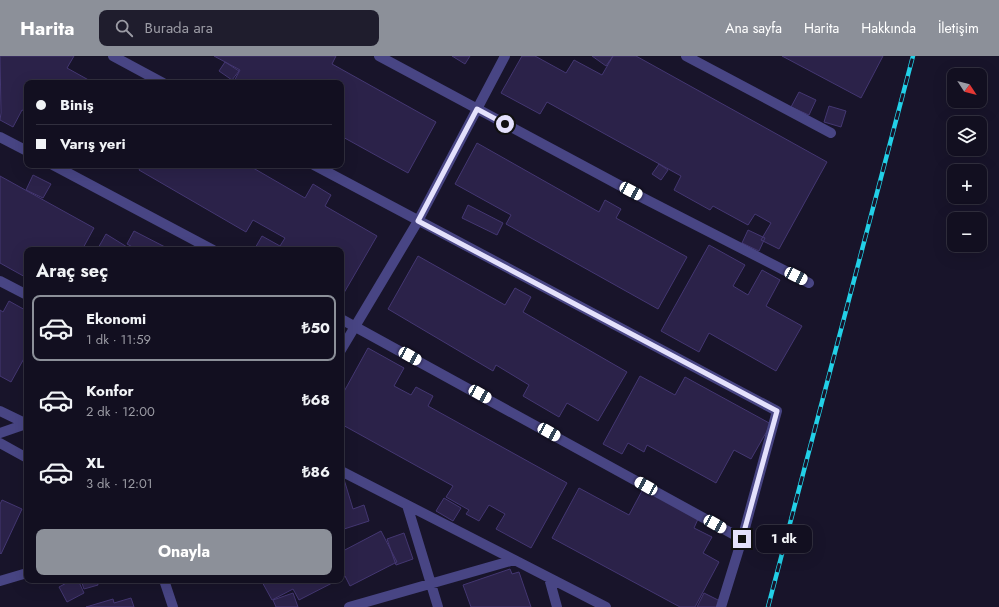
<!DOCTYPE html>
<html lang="tr">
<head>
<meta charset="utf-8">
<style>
	:root { --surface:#120f20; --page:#1f1d2d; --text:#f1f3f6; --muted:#9c9ca5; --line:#312f3e; --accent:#8c9099 }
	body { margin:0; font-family:Jost,sans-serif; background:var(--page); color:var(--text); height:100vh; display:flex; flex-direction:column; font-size:15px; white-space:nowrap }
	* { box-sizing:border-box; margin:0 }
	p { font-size:13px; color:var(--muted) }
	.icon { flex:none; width:22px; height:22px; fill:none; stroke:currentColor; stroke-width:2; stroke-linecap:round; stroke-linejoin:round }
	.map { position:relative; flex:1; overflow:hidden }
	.sheet { position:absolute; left:24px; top:191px; width:320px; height:336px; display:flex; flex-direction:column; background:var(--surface); border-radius:8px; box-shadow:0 4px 16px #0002,0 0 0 1px var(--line) }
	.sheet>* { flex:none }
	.guide { position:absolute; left:24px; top:24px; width:320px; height:88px; border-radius:8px; box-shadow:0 4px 16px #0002,0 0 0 1px var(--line); display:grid; align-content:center; height:88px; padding:0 12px; background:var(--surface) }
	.needle { width:26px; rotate:126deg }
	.buttons { position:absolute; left:947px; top:12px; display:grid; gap:8px }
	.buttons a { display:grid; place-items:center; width:40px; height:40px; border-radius:8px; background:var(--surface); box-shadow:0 4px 16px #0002,0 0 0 1px var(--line); font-size:20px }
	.end { position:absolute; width:18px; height:18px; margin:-9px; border:5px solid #e4e1fc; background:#111; box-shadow:0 0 0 2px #111 }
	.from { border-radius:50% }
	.bubble { position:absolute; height:28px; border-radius:8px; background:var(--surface); box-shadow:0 4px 16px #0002,0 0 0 1px var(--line); font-size:13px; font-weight:700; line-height:28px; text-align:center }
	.car { position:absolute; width:12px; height:24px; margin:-12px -6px; border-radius:5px; box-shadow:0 0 3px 1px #0007; background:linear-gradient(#fff 24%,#345 0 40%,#fff 0 76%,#345 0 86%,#fff 0) }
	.guide b { display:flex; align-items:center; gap:14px; height:38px; font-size:15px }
	.guide b+b { border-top:1px solid var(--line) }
	.guide i { width:10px; height:10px; background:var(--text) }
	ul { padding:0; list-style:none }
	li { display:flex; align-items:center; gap:12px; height:66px; margin:0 8px 6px; padding:0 4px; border:2px solid transparent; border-radius:8px }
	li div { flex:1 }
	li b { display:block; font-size:15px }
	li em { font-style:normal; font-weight:700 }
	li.selected { border-color:var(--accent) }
	li>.icon { width:36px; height:36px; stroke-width:1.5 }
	h2 { padding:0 12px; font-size:18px; line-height:48px }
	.primary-button { display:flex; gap:8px; margin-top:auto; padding:8px 12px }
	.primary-button a { flex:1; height:46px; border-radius:8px; background:var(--accent); color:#fff; font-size:16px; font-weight:700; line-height:46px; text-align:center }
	header { display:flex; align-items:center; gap:24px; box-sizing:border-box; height:56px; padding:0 20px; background:var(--accent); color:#fff }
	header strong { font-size:19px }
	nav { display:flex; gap:22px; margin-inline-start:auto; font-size:14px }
	.search { width:280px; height:36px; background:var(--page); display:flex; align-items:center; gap:10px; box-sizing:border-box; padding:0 14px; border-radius:8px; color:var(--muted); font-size:15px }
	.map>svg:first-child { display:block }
</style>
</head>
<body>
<header>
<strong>Harita</strong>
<div class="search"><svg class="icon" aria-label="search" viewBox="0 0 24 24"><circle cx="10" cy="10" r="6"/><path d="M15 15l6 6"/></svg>Burada ara</div>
<nav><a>Ana sayfa</a><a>Harita</a><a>Hakkında</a><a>İletişim</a></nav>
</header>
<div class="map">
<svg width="999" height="551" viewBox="0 0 999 551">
	<rect width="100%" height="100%" fill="#18142a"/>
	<path fill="#2b2249" stroke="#443772" d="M0 0H74L67 12 94 27H27V56L22 54 13 71 0 64 1 57Z
		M214 0H336L332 8 436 66 408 117 341 80V27H233L240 14Z
		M452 0H470L465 8Z
		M522 0H535L566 17 574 4 602 19 613 0H636L827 106 779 193 761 184 771 167 755 158 748 169 713 150 710 154 674 134 681 120 547 46 540 58 501 37Z
		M592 0H613L606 10Z
		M782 0H883L861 42Z
		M225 6 239 15 232 24 219 15Z
		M799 36 816 44 809 59 791 51Z
		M829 50 846 55 841 71 824 66Z
		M477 87 599 156 605 144 621 153 616 162 687 201 658 253 506 168 511 159 455 128Z
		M659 108 668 114 661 124 652 118Z
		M142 109H248L305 142 313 128 331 139 325 150 377 180 341 242V194H307L303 192 302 194H254L262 180 280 190 285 182 253 164 246 176 139 114Z
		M33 119 51 128 43 142 26 134Z
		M0 120 94 172 82 194H27V222L0 207Z
		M468 149 503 167 497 179 462 162Z
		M748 174 765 182 759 195 742 187Z
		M134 175 167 192 165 194H138L127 188Z
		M106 178 132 194H97Z
		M709 189 745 209 733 230 748 239 762 214 780 224 766 250 802 270 776 315 709 277 699 296 661 275Z
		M418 200 505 249 515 232 531 241 523 256 627 316 598 365 567 347 559 361 523 340 529 329 496 309 493 315 388 253Z
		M9 245 27 255V297L11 326 0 320V254L3 256Z
		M368 292 404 312 394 330 411 339 416 331 433 340 428 350 567 427 531 492 496 473 505 458 489 449 479 465 466 458 469 454 446 441 453 430 341 368V341Z
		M640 320 675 339 685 321 771 368 751 403 734 394 716 427 647 389 644 396 628 387 622 398 603 388Z
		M341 420H343L353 453 364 449 369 465 341 474Z
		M579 432 629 459 643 433 698 463 694 472 712 481 703 497 719 506 695 551H680L552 482Z
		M444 442 461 452 453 465 436 455Z
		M2 444 22 453 1 498 0 497V448Z
		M381 475 397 506 350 530 345 520 341 522V496Z
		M404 477 413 503 396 509 387 483Z
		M510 513 512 518 519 516 531 551H471L463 529Z
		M72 524H78L84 537 67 546 59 531Z
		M81 524H97L98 529 84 533Z
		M261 524H338L299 544 293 533 272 544Z
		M293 537 298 551H276L273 544Z
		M704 537 720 545 717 551H697Z
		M131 542 134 551H86L113 543 114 547Z"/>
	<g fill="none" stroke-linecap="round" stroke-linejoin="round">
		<path stroke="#484584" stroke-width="10" d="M113 0 163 27
			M379 0 645 143 809 227
			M686 0 831 77
			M0 81 27 95
			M53 109 213 194
			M314 109 777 355 742 483 721 551
			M0 225 27 239
			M341 263 742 483
			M341 294 418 165 505 0
			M0 355 27 368
			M0 377 26 368
			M0 387 27 402
			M341 415 606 551
			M407 449 438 551
			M549 522 557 551
			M164 524 173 551
			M0 525 27 517
			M349 551 514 504"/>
		<g stroke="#22d0e7" stroke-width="4.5">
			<path id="rail" d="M768 551 913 0"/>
		</g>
		<use href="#rail" stroke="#18142a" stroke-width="3" stroke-dasharray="9" stroke-linecap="butt"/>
	</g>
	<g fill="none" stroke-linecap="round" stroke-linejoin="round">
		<path stroke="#e4e1fc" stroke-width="5" d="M505 68 477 53 418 165 777 355 742 483"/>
	</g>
</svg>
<div class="buttons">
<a><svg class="needle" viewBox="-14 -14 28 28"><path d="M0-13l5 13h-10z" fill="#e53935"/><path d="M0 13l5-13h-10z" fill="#9c9ca5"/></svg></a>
<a><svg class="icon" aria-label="layers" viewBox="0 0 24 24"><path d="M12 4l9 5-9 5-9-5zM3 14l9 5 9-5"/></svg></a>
<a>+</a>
<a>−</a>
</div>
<i class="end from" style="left:505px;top:68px"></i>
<i class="end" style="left:742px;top:483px"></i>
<div class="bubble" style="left:756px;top:469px;width:56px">1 dk</div>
<i class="car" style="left:631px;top:135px;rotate:118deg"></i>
<i class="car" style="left:796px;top:220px;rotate:117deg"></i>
<i class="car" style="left:410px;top:300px;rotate:119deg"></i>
<i class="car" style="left:480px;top:338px;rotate:119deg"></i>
<i class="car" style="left:549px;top:376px;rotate:119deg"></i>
<i class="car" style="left:646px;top:430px;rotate:299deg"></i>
<i class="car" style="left:715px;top:468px;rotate:119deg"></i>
<div class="guide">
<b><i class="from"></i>Biniş</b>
<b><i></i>Varış yeri</b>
</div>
<section class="sheet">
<h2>Araç seç</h2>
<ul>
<li class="selected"><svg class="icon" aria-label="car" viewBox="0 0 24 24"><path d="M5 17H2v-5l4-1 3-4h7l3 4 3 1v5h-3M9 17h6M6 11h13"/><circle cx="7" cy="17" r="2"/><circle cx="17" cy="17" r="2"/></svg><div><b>Ekonomi</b><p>1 dk · 11:59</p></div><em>₺50</em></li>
<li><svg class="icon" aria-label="car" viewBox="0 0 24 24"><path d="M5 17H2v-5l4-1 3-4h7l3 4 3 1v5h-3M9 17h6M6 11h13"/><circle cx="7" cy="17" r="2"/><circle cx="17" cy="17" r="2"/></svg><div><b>Konfor</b><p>2 dk · 12:00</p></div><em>₺68</em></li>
<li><svg class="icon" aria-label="car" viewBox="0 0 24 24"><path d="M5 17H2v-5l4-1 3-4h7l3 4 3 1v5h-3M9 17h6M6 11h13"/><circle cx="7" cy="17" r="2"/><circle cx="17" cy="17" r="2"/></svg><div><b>XL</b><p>3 dk · 12:01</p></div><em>₺86</em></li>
</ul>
<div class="primary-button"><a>Onayla</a></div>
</section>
</div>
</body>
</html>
